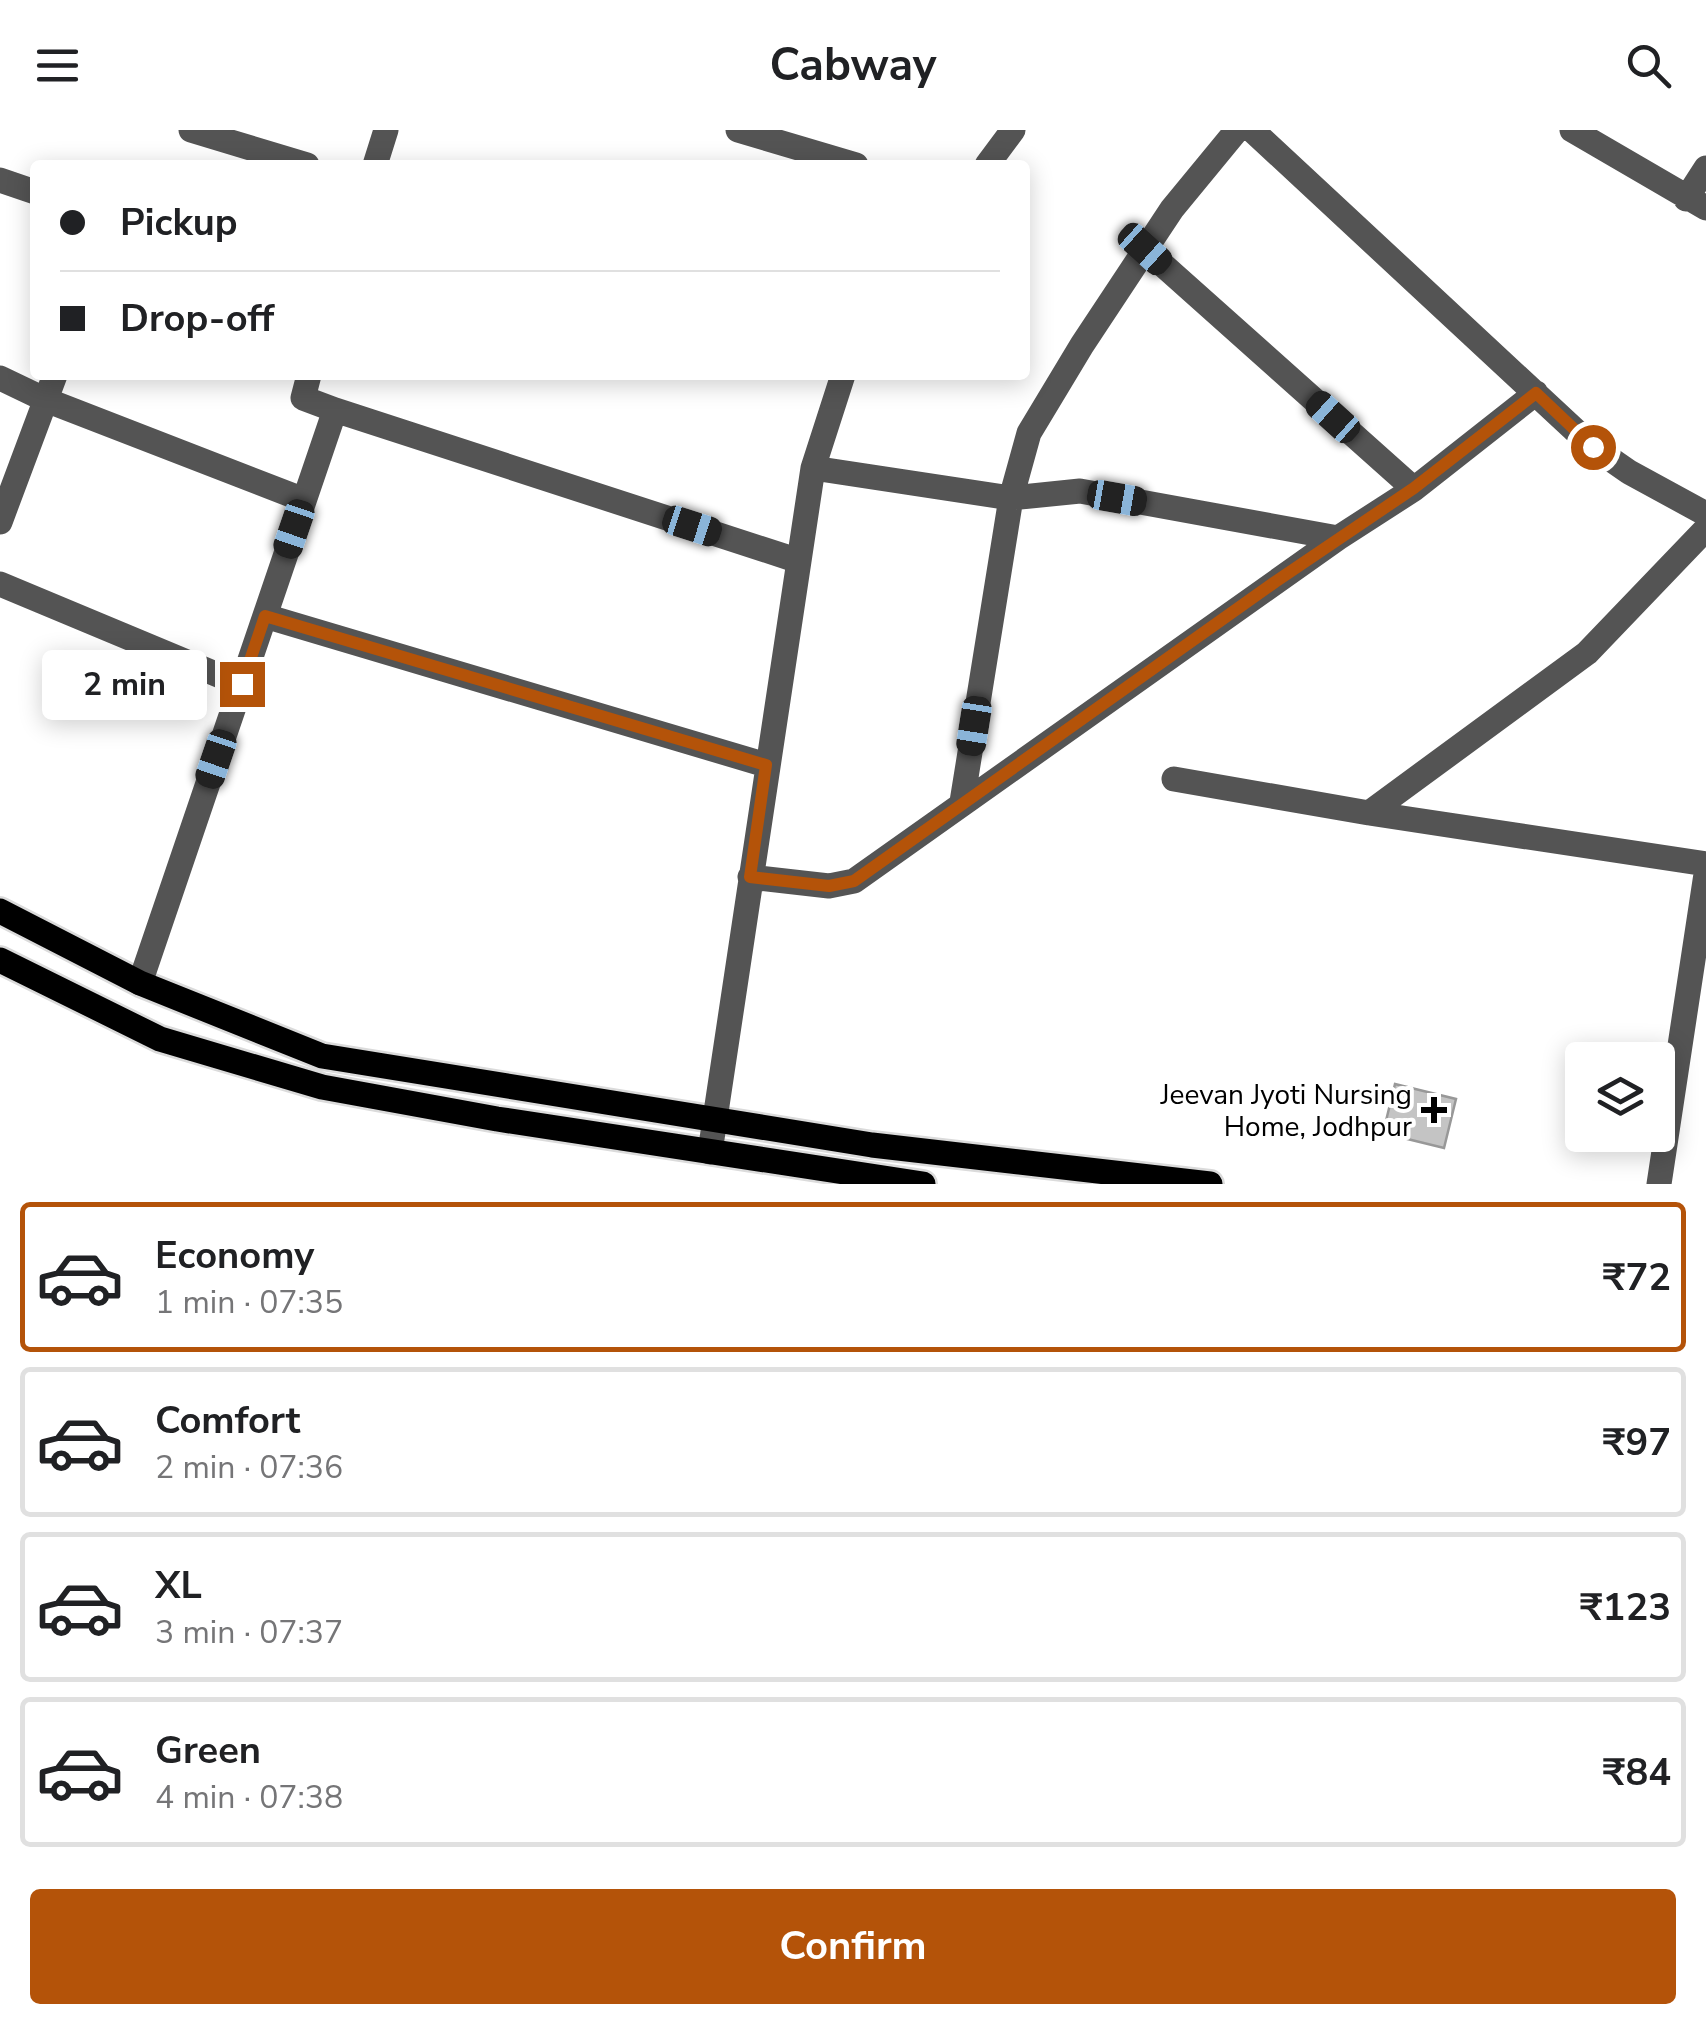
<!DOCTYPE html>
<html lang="en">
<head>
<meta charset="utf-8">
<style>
	:root { --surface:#fff; --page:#f6f6f6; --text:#202124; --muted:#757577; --line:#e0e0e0; --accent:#b45309 }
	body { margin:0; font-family:"Nunito Sans",sans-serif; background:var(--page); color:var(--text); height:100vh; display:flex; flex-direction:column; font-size:38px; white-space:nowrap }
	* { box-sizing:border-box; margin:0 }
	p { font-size:32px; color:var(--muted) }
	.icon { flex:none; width:55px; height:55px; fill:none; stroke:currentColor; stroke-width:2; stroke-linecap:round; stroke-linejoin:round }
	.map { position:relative; height:1054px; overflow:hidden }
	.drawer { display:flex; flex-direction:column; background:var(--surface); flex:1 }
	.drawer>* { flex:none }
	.top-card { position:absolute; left:30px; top:30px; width:1000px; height:220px; border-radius:10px; box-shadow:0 5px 25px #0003; display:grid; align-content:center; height:220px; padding:0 30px; background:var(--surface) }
	.buttons { position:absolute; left:1565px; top:912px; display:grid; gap:20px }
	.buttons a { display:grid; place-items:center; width:110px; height:110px; border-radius:10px; background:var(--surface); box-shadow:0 5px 25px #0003; font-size:50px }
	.end { position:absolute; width:45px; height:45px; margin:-22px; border:12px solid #b45309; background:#fff; box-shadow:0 0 0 5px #fff }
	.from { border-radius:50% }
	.bubble { position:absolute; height:70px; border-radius:10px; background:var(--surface); box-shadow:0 5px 25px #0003; font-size:32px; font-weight:700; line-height:70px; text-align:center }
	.car { position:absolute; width:30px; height:60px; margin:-30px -15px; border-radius:12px; box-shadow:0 0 8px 2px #0007; background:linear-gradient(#222 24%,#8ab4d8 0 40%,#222 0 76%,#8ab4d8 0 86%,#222 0) }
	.top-card b { display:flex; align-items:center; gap:35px; height:95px; font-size:38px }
	.top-card b+b { border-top:2px solid var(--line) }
	.top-card i { width:25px; height:25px; background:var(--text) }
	ul { padding:18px 0 0; list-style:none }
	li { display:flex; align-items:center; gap:30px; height:150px; margin:0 20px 15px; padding:0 10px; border:5px solid var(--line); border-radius:10px }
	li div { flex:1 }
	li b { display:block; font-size:38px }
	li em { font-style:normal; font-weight:700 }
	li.active { border-color:var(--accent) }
	li>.icon { width:90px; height:90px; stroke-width:1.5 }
	.button { display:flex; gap:20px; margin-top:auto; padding:20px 30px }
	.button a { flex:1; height:115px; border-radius:10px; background:var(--accent); color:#fff; font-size:40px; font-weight:700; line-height:115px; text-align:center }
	header { display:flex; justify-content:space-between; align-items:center; height:130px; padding:0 30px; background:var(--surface); font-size:45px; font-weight:700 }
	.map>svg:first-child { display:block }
</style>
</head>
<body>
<header><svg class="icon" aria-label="menu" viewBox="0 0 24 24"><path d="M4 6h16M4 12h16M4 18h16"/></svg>Cabway<svg class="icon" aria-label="search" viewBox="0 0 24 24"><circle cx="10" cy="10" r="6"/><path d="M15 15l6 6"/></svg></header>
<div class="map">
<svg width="1706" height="1054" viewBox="0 0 1706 1054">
	<rect width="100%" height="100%" fill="#fff"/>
	<path fill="#c4c4c4" stroke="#989898" stroke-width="2.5" d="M1395 954 1456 969 1444 1018 1383 1003Z"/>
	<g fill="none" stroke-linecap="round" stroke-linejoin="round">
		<g stroke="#dbdbdb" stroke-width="30">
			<path id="major" d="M0 781 140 853 322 926 872 1015 1210 1054
				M0 830 160 909 322 957 497 989 923 1054"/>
		</g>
		<path stroke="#545454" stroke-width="25" d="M191 0 307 35
			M738 0 856 35
			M1252 0 1593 317 1629 342 1706 384
			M1572 0 1706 78
			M375 35 386 0
			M987 35 1013 0
			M0 50 35 62
			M1686 69 1706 38
			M1145 119 1414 359
			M309 245 303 268 335 280
			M0 248 46 270 304 370
			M813 338 1011 368 1080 361 1338 408
			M0 392 55 245
			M0 454 242 555
			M265 486 766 635
			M1174 649 1369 683 1706 734
			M962 672 1011 368 1029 303 1082 215 1172 79 1237 0
			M1369 683 1587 523 1706 399
			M750 747 829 756 854 751 1338 408 1414 359 1536 263
			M140 853 335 280 799 431
			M710 1022 813 338 843 245
			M1659 1054 1706 744"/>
		<use href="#major" stroke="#000" stroke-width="25"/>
	</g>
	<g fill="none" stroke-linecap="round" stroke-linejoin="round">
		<path stroke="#b45309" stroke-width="12" d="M242 554 265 486 766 635 750 747 829 756 854 751 1275 452 1414 358 1536 263 1593 317"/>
	</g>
	<path fill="#000" stroke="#fff" stroke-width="4" d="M1429 965h10v10h10v10h-10v10h-10v-10h-10v-10h10z"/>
	<g text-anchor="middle" stroke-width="8" stroke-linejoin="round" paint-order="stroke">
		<g font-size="28" fill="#000" stroke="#fff" text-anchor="end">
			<text x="1412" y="974">Jeevan Jyoti Nursing<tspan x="1412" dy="32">Home, Jodhpur</tspan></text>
		</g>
	</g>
</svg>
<div class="buttons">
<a><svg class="icon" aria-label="layers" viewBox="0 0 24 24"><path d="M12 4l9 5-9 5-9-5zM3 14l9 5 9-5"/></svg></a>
</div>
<i class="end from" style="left:1593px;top:317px"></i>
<i class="end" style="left:242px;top:554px"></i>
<div class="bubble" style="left:42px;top:520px;width:165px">2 min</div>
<i class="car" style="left:1145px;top:119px;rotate:132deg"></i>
<i class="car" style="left:1333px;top:287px;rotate:312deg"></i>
<i class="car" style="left:1117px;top:368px;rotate:100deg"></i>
<i class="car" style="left:692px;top:396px;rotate:108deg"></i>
<i class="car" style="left:294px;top:399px;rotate:199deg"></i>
<i class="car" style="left:974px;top:596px;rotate:189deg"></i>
<i class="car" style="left:216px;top:629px;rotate:199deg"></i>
<div class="top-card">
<b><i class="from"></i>Pickup</b>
<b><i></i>Drop-off</b>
</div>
</div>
<section class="drawer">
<ul>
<li class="active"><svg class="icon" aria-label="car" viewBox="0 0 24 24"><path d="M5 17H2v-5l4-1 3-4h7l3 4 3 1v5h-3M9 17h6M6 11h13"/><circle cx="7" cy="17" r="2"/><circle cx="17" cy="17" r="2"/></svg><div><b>Economy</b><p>1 min · 07:35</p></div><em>₹72</em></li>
<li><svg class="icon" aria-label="car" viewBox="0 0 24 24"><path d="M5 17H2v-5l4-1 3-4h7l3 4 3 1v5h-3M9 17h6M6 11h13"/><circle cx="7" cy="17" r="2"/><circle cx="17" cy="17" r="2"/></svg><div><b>Comfort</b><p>2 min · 07:36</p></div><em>₹97</em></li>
<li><svg class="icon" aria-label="car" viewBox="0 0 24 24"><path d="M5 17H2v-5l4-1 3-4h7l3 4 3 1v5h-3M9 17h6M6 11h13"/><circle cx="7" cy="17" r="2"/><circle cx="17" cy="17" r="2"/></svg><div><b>XL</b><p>3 min · 07:37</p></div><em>₹123</em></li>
<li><svg class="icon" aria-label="car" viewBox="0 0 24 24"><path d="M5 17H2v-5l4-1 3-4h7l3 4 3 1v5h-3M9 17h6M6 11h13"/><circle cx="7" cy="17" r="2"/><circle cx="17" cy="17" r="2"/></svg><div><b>Green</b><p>4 min · 07:38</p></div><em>₹84</em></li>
</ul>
<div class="button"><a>Confirm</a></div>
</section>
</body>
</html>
